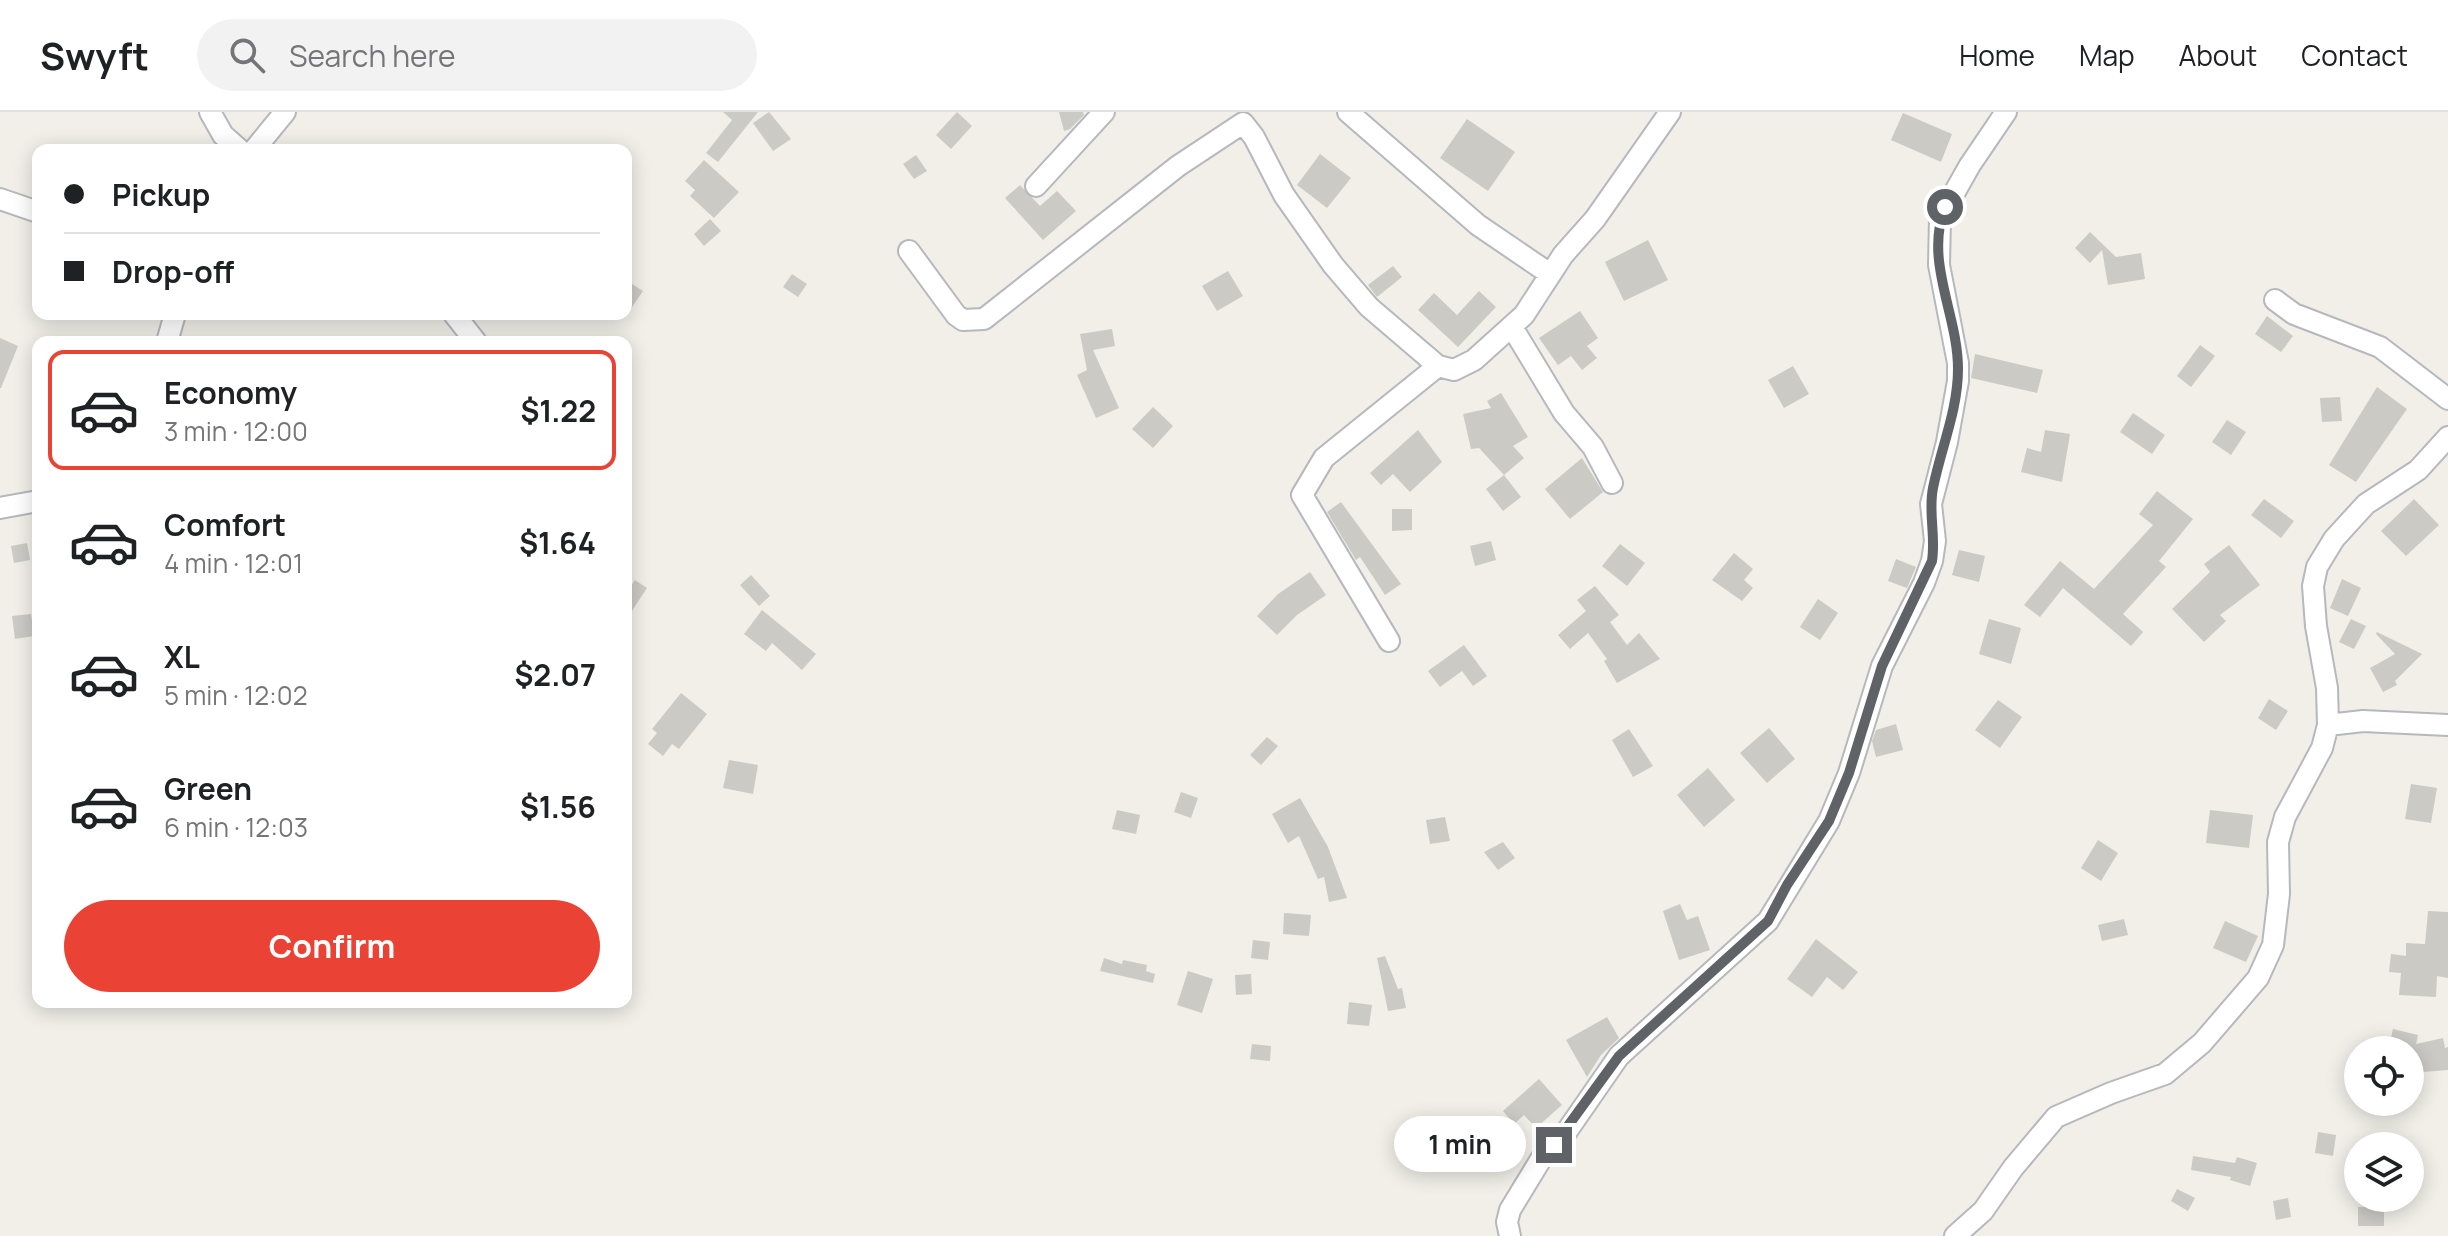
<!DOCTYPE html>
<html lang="en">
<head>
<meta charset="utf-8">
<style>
	:root { --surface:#fff; --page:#f2f2f2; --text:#202124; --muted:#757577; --line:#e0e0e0; --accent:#ea4335 }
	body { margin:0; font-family:Manrope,sans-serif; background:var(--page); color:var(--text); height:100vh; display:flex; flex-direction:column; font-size:30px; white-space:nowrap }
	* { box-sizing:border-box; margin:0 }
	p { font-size:26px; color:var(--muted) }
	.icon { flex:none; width:44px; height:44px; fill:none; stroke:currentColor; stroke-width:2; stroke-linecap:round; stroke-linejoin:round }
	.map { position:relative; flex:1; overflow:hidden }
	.side { position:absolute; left:32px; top:224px; width:600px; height:672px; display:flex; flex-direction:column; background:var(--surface); border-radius:16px; box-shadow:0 4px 20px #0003 }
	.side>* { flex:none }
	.guide { position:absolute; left:32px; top:32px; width:600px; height:176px; border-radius:16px; box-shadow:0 4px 20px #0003; display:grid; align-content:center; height:176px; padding:0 32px; background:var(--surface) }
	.fabs { position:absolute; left:2344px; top:924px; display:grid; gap:16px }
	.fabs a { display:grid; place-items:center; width:80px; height:80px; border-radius:50%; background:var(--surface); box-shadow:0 4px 20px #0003; font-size:40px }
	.end { position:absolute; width:36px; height:36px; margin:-18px; border:10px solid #5f6368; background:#fff; box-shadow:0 0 0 4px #fff }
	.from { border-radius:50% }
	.bubble { position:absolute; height:56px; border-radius:28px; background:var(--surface); box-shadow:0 4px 20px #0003; font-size:26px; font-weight:700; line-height:56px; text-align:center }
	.guide b { display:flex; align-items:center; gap:28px; height:76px; font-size:30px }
	.guide b+b { border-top:2px solid var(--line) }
	.guide i { width:20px; height:20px; background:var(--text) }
	ul { padding:14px 0 0; list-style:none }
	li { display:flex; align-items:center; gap:24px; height:120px; margin:0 16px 12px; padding:0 16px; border:4px solid transparent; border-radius:16px }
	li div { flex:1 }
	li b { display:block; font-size:30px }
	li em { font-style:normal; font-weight:700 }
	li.current { border-color:var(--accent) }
	li>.icon { width:72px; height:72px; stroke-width:1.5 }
	.button { display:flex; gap:16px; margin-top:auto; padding:16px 32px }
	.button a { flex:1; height:92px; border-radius:48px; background:var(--accent); color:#fff; font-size:32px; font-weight:700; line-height:92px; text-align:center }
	header { display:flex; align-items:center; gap:48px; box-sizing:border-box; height:112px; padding:0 40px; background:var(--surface); border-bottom:2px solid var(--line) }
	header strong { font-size:38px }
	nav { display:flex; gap:44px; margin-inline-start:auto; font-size:28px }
	.search { width:560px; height:72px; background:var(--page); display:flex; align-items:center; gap:20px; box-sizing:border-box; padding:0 28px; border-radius:44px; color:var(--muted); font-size:30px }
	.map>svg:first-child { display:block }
</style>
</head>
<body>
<header>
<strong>Swyft</strong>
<div class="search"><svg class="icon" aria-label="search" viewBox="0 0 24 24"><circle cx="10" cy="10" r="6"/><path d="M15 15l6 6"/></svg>Search here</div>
<nav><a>Home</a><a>Map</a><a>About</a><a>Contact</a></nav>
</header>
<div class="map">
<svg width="2448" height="1124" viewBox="0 0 2448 1124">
	<rect width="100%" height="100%" fill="#f1efe8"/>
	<path fill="#cccac5" d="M723 0H758L718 50 706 41 732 8Z
		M769 0 791 27 773 39 753 11Z
		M957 0 972 14 951 37 936 23Z
		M1059 0H1083L1084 3 1070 17 1064 19Z
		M1903 1 1952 22 1941 50 1891 28Z
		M1467 7 1515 40 1488 79 1440 46Z
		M1320 42 1351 66 1327 96 1297 73Z
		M916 43 927 59 914 67 903 52Z
		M704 48 739 80 714 106 690 84 695 78 685 69Z
		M1020 73 1040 94 1057 79 1076 99 1043 128 1005 86Z
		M710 107 721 119 704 134 694 122Z
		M2090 120 2116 145 2141 141 2145 167 2108 173 2102 138 2090 151 2075 136Z
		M1648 128 1668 168 1624 189 1605 150Z
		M1393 154 1402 165 1377 185 1368 173Z
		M1228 159 1243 184 1217 199 1202 174Z
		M792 162 807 172 798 185 783 175Z
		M626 168 643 179 626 204Z
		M1479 179 1496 195 1458 235 1418 198 1434 181 1457 203Z
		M1580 199 1598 226 1587 234 1597 246 1582 258 1571 244 1558 253 1539 226Z
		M2267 204 2293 224 2281 240 2255 222Z
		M1112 217 1115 234 1093 238 1119 296 1096 306 1077 263 1087 258 1080 222Z
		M0 226 18 234 1 276H0Z
		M2200 233 2215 244 2191 275 2177 264Z
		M1975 242 2043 258 2037 281 1971 266Z
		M1793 254 1809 282 1784 296 1768 268Z
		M2377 275 2407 297 2356 370 2329 353Z
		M1501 281 1528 325 1513 334 1524 346 1504 363 1479 336 1471 337 1463 302 1491 296 1487 289Z
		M2340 285 2342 309 2322 310 2320 286Z
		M1153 295 1173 314 1153 336 1132 317Z
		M2133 301 2165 323 2152 342 2120 320Z
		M2227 308 2246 320 2231 343 2212 330Z
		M1418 318 1442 350 1410 380 1393 362 1381 373 1370 361Z
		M2045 318 2070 322 2062 370 2021 360 2027 336 2041 340Z
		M1582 346 1603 380 1570 407 1545 377Z
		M1504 363 1521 385 1503 399 1486 377Z
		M2157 379 2193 407 2159 449 2166 455 2123 502 2143 520 2131 534 2063 476 2040 505 2024 493 2060 449 2094 477 2153 413 2139 402Z
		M2264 387 2294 409 2281 426 2251 403Z
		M2414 387 2439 413 2406 444 2381 419Z
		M1341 390 1401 472 1385 483 1360 445 1356 448 1327 400Z
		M1392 397H1412V418L1392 419Z
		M1491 429 1496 448 1475 454 1470 434Z
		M27 431 30 448 14 451 11 434Z
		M1620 432 1645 451 1627 474 1602 454Z
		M2229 433 2260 473 2220 503 2226 509 2204 530 2172 497 2210 460 2204 452Z
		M1959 438 1985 444 1979 470 1952 463Z
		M1734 441 1753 457 1744 468 1753 476 1742 489 1712 468Z
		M1896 447 1916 455 1907 476 1888 469Z
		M1310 460 1326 483 1297 503 1277 523 1257 504 1278 482Z
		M751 463 770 484 759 494 740 473Z
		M2342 467 2361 476 2348 504 2330 496Z
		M635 468 647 476 626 508V481Z
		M1595 474 1619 503 1610 510 1627 533 1639 521 1660 547 1617 571 1604 549 1607 547 1588 521 1570 537 1558 523 1586 499 1577 488Z
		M1818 487 1838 501 1820 528 1800 515Z
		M762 498 816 542 802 558 772 531 766 539 744 522Z
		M31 502 34 524 15 527 12 504Z
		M1989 507 2021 516 2011 552 1979 542Z
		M2351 507 2366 514 2354 537 2339 530Z
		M2377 520 2422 542 2395 569 2397 573 2383 580 2370 556 2395 542 2376 522Z
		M1464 533 1487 564 1473 574 1462 559 1440 575 1428 559Z
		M681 581 707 602 679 637 672 632 663 644 648 632 657 621 652 617Z
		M2269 587 2288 599 2276 618 2258 606Z
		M1998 588 2022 605 2000 636 1975 618Z
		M1896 612 1903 638 1876 645 1872 629 1876 618Z
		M1769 616 1795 647 1767 671 1740 641Z
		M1629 617 1653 654 1633 665 1612 628Z
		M1267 625 1278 634 1261 653 1250 643Z
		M729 648 758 653 753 682 723 676Z
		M1708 656 1735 688 1704 715 1677 683Z
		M2411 672 2437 676 2431 711 2405 707Z
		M1181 680 1198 686 1191 706 1174 700Z
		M1300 686 1328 735 1347 786 1329 790 1324 765 1318 767 1299 724 1288 731 1272 702Z
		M1117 698 1140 703 1136 722 1112 717Z
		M2210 698 2253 703 2249 736 2206 731Z
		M1445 705 1450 729 1430 732 1426 708Z
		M2098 728 2118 741 2101 769 2081 756Z
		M1503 730 1515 746 1498 758 1484 740Z
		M1680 792 1687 808 1698 804 1710 838 1679 848 1663 799Z
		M2428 799 2448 800V866L2437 864 2436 885 2399 883 2401 861 2389 860 2391 842 2406 844V831L2425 832Z
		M1284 801 1311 803 1309 824 1283 822Z
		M2124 807 2128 823 2102 829 2098 813Z
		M2225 809 2258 824 2246 850 2213 836Z
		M1816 827 1858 860 1843 878 1827 865 1812 885 1787 867Z
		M1253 828 1270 830 1268 848 1251 846Z
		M1385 844 1398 877 1402 876 1406 896 1388 899 1377 846Z
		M1104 846 1122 852 1123 848 1147 853 1146 859 1155 862 1153 871 1100 859Z
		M1188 859 1213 867 1202 901 1177 893Z
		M1251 862 1252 882 1236 883 1235 863Z
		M1349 890 1372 893 1369 914 1347 912Z
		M1607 905 1619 926 1601 943 1587 965 1566 928Z
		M2393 917 2418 923 2416 932 2443 926 2445 936 2448 935V958L2410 961V938H2388Z
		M1252 932 1271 934 1270 949 1250 947Z
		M1539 967 1562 993 1536 1016 1524 1003 1514 1012 1503 999Z
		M2318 1020 2336 1023 2333 1044 2315 1041Z
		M2193 1044 2235 1051 2237 1045 2257 1051 2250 1074 2230 1068 2231 1065 2191 1058Z
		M2177 1077 2195 1086 2188 1099 2171 1089Z
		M2288 1086 2291 1105 2276 1108 2273 1089Z
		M2358 1095H2384V1114H2358Z"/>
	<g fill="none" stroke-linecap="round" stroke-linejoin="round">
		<g stroke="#b5b8bc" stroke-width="24">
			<path id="street" d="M210 0 223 23 240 38
				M1348 0 1478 113 1550 162
				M254 38 285 0
				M1036 74 1104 0
				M0 87 38 100
				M909 139 956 203 963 208 984 207 1178 54 1243 11 1254 25 1284 83 1333 153 1369 195 1438 254 1454 258 1474 248 1524 203 1563 143 1595 107 1670 0
				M2275 188 2294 202 2380 235 2448 287
				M454 202 476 230
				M1512 215 1564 301 1593 335 1612 371
				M167 230 175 202
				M0 396 38 389
				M1389 529 1302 383 1324 346 1438 254
				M2328 613 2363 609 2448 613
				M1510 1124 1507 1110 1510 1098 1541 1047 1567 1019 1619 944 1768 809 1829 709 1849 661 1882 554 1924 471 1932 449 1935 429 1931 392 1947 330 1958 269V251L1939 153 1940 106 1970 53 2006 0
				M1955 1124 1983 1099 2013 1056 2056 1005 2111 981 2165 962 2202 931 2258 866 2273 833 2279 782 2278 730 2285 705 2322 636 2328 613 2327 576 2316 514 2313 474 2317 455 2334 427 2366 392 2418 358 2448 325"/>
		</g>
		<use href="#street" stroke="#fff" stroke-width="20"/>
	</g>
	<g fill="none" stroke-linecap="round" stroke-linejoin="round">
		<path stroke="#5f6368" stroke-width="10" d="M1554 1033 1619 944 1768 809 1787 773 1829 709 1849 661 1882 554 1932 449C1936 424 1928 400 1933 376 1941 336 1958 298 1958 257 1958 202 1924 150 1945 95"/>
	</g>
</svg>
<div class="fabs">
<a><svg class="icon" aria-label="locate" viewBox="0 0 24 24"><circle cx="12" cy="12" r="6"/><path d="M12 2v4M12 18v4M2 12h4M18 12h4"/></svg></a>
<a><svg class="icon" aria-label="layers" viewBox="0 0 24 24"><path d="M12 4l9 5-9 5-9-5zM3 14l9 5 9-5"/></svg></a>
</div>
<i class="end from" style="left:1945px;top:95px"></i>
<i class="end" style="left:1554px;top:1033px"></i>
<div class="bubble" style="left:1394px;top:1004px;width:132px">1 min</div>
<div class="guide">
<b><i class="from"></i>Pickup</b>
<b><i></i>Drop-off</b>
</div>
<section class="side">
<ul>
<li class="current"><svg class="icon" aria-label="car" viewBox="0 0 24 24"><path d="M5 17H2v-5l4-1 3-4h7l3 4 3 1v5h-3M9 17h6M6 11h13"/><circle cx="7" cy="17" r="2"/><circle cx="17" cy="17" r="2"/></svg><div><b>Economy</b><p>3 min · 12:00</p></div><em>$1.22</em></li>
<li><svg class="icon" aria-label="car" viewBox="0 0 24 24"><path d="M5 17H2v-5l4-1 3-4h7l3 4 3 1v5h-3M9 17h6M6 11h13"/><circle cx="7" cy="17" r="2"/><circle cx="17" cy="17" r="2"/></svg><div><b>Comfort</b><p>4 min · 12:01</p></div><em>$1.64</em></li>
<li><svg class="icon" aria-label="car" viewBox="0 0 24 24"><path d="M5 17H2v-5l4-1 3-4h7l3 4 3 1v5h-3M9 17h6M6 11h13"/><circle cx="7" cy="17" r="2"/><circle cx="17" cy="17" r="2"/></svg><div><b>XL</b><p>5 min · 12:02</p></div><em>$2.07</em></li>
<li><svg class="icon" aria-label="car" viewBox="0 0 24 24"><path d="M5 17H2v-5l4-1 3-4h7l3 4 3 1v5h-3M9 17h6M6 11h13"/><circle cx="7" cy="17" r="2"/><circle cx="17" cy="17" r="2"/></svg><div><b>Green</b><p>6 min · 12:03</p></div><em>$1.56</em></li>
</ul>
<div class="button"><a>Confirm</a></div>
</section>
</div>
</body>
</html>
